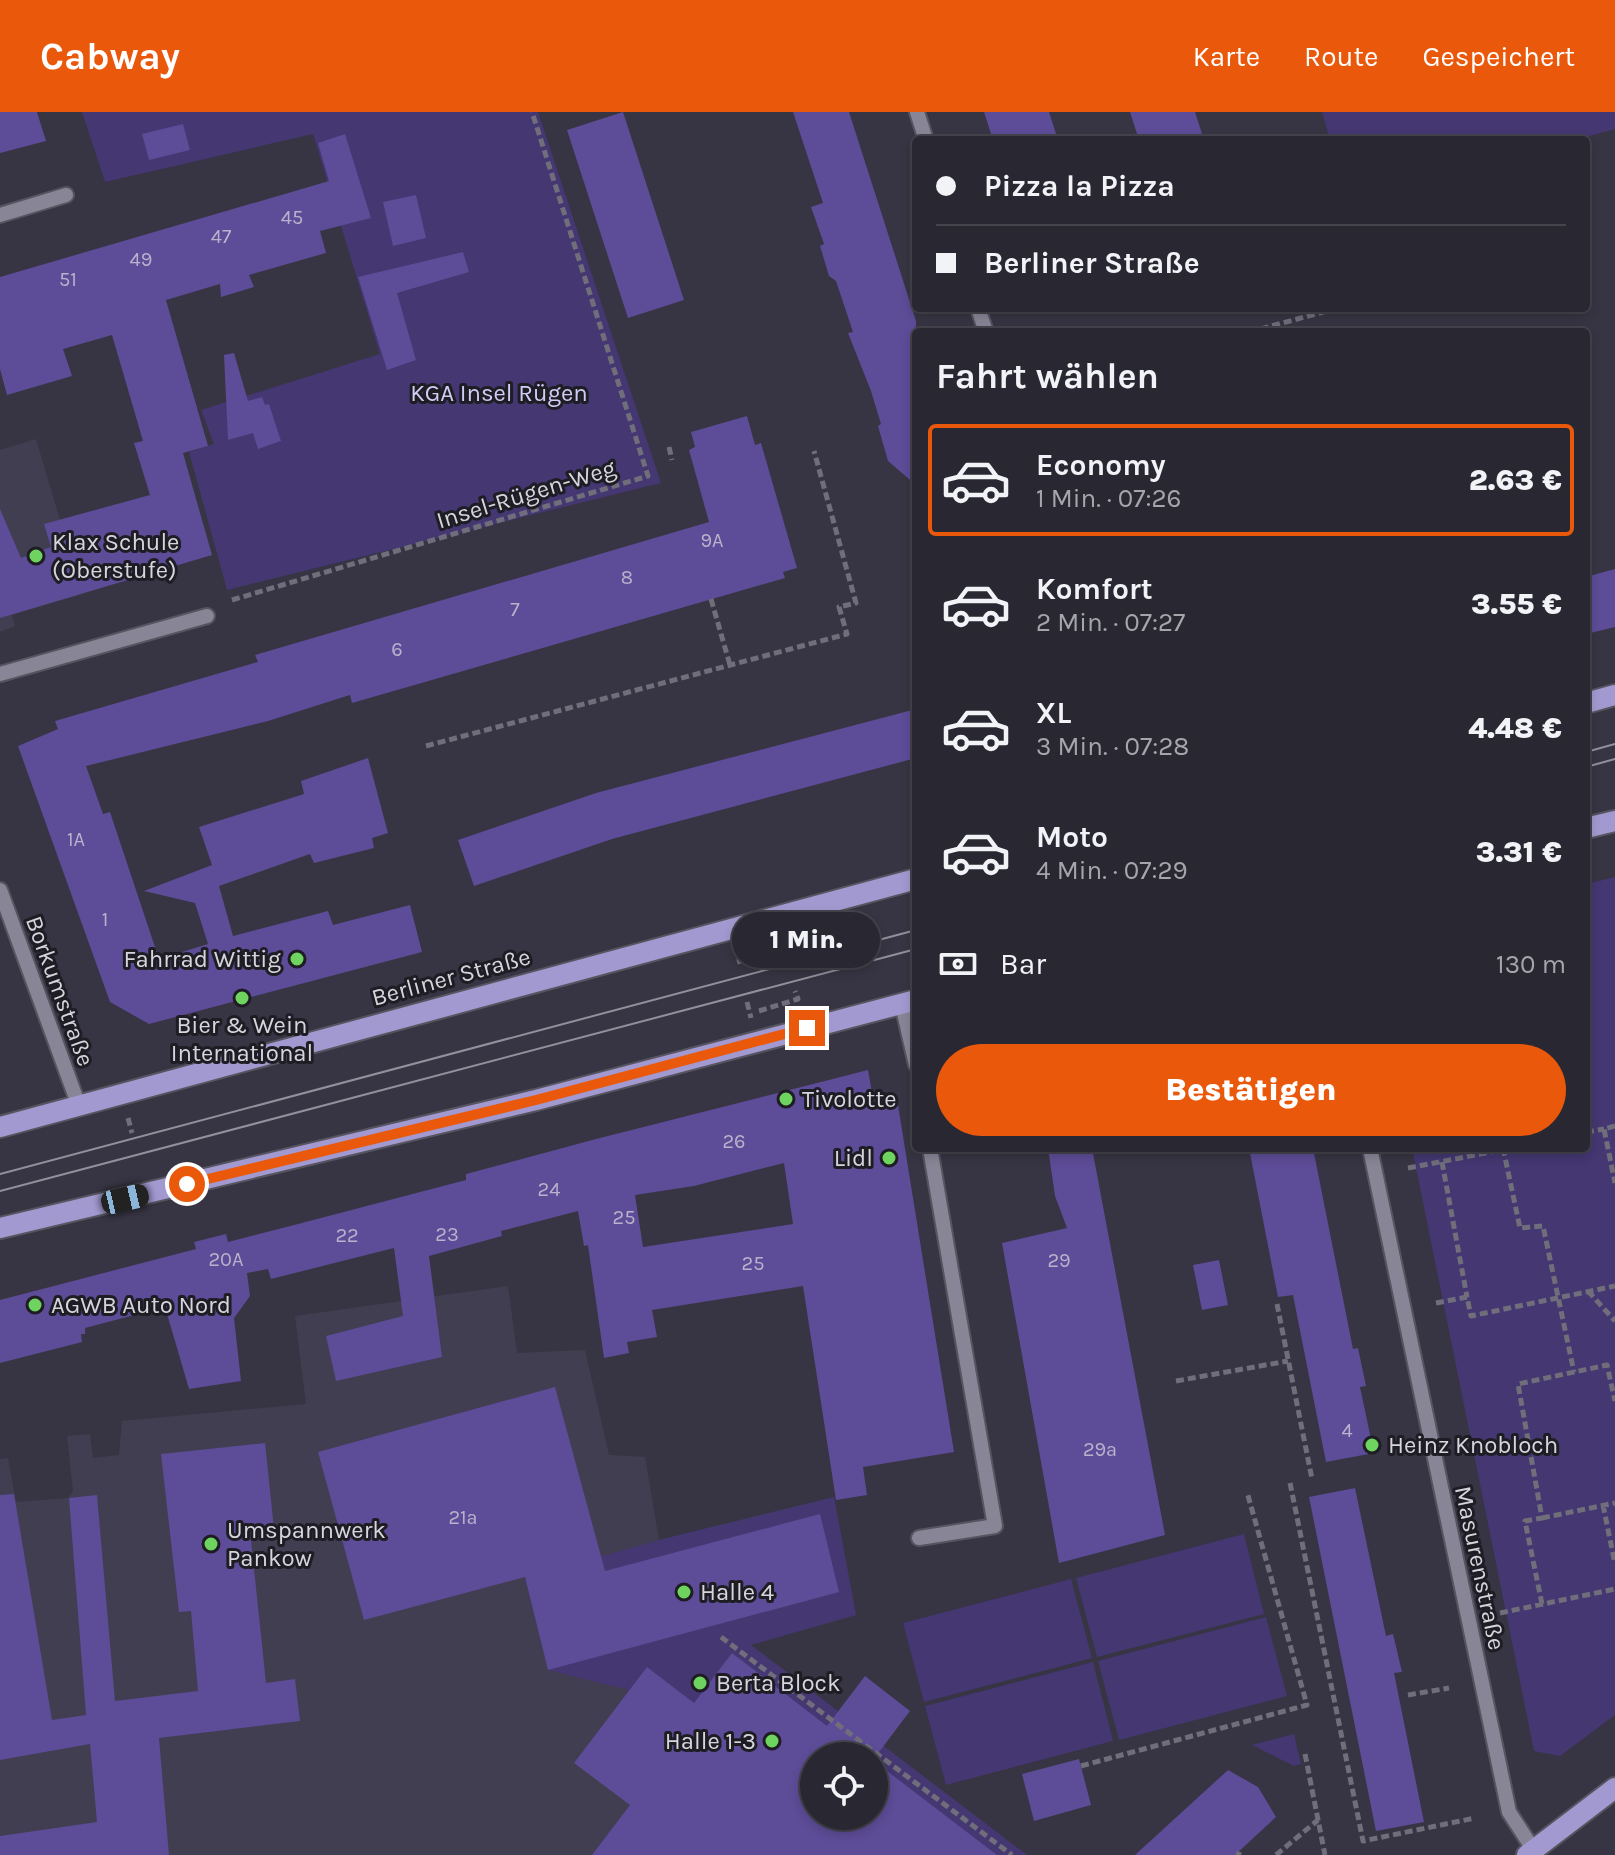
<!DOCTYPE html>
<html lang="de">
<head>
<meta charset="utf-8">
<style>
	:root { --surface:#292832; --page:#31303a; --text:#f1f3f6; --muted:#a5a6ac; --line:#45444d; --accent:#ea580c }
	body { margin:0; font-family:Karla,sans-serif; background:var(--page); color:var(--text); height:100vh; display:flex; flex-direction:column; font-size:30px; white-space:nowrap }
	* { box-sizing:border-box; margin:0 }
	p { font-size:26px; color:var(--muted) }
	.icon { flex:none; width:44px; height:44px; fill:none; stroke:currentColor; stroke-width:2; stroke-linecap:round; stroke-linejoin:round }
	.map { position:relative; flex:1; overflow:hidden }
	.panel { position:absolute; left:912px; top:216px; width:678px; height:824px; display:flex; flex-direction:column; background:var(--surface); border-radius:8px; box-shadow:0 4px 12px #0003,0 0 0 2px var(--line) }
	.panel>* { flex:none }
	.top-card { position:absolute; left:912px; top:24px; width:678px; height:176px; border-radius:8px; box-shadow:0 4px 12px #0003,0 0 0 2px var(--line); display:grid; align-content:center; height:176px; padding:0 24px; background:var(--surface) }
	.buttons { position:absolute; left:800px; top:1630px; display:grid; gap:16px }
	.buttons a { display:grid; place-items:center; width:88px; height:88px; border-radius:50%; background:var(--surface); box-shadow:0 4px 12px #0003,0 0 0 2px var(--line); font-size:40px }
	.end { position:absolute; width:36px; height:36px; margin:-18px; border:10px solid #ea580c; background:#fff; box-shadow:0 0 0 4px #fff }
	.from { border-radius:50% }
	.bubble { position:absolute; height:56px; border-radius:28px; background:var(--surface); box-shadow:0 4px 12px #0003,0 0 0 2px var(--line); font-size:26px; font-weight:800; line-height:56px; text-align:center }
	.car { position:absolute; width:24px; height:48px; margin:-24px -12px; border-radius:10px; box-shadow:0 0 6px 2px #0007; background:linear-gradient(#222 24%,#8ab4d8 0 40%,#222 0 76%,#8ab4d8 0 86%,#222 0) }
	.top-card b { display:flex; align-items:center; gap:28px; height:76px; font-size:30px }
	.top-card b+b { border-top:2px solid var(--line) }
	.top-card i { width:20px; height:20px; background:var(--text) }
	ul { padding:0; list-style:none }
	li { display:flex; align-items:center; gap:24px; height:112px; margin:0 16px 12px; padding:0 8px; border:4px solid transparent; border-radius:8px }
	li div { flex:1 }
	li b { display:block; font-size:30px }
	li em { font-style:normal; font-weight:800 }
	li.current { border-color:var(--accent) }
	li>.icon { width:72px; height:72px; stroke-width:1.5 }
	h2 { padding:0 24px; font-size:36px; line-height:96px }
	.pay { display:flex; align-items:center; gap:20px; height:88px; padding:0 24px; font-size:30px }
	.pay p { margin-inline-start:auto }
	.button { display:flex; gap:16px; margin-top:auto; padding:16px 24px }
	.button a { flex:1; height:92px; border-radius:48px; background:var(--accent); color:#fff; font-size:32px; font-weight:800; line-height:92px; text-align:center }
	header { display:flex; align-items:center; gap:48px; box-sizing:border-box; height:112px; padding:0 40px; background:var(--accent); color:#fff }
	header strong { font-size:38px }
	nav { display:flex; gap:44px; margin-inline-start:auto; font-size:28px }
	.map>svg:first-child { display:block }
</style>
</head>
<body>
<header>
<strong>Cabway</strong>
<nav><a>Karte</a><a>Route</a><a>Gespeichert</a></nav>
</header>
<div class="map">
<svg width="1615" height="1743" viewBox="0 0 1615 1743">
	<rect width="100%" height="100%" fill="#373543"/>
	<path fill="#413e52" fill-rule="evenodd" d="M36 327 82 482 12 503 15 514 0 520V338Z
		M508 1174 517 1241 585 1238 609 1343 645 1345 659 1428 834 1385 856 1503 751 1533 1027 1743H0V1347L8 1346 16 1390 68 1386 73 1379 67 1324 90 1322 93 1346 119 1343 122 1309 306 1292 295 1204ZM814 1644H874V1704H814Z"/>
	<path fill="#443772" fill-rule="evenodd" d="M82 0H538L661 371 227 478 189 340 214 332 201 298 380 242 313 22 105 70Z
		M1322 0H1615V17L1575 28H1330Z
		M1615 765V1603L1560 1644 1534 1639 1412 1036H1586V772Z
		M834 1385 856 1503 751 1533 1027 1743H847L629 1578 548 1558 525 1466 659 1428ZM814 1644H874V1704H814Z
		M1244 1422 1264 1502 1097 1545 1076 1466Z
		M1071 1467 1092 1546 924 1590 903 1511Z
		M1266 1505 1287 1584 1119 1628 1098 1549Z
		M1093 1550 1113 1629 946 1673 925 1594Z
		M1294 1622 1301 1652 1294 1654 1252 1633Z"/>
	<path fill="#5d4c97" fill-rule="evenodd" d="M0 0H37L46 29 0 41Z
		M623 0 684 188 628 206 567 18Z
		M793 0H849L916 209V373L888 349 878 314 881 312 871 279 848 221 853 220 836 169 829 164 820 134 824 132 811 95 823 91Z
		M984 0H1049L1058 28H993Z
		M1130 0H1195L1204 28H1139Z
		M183 12 190 38 149 48 142 22Z
		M345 22 371 106 320 119 326 141 249 163 254 175 221 185 220 172 166 188 208 334 183 341 212 443 0 506V397L21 446 51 435 44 412 150 383 134 331 143 329 112 223 63 237 72 264 7 283 0 257V165L329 69 318 31Z
		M416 83 426 126 393 134 383 90Z
		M463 140 469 160 397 181 416 248 387 258 358 165Z
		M234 241 248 289 262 285 265 293 269 292 281 329 258 337 253 321 228 328 224 243Z
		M747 304 755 333 761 331 797 456 783 460 785 466 352 591 350 583 268 609 86 654 103 702 110 700 159 847 208 832 195 791 144 779 212 753 199 715 304 682 301 669 368 646 388 721 372 726 374 736 314 751 310 742 219 774 233 824 328 799 333 813 410 793 422 840 149 912 110 890 18 634 58 617 55 609 258 550 255 543 709 410 689 338 695 335 691 320Z
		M1615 457V515L1586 522V465Z
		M916 597V646L612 727 474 774 458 728 596 681Z
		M868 958 875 997 898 993 954 1340 863 1355 867 1383 836 1388 803 1174 652 1198 657 1225 627 1230 629 1241 604 1246 588 1133 584 1134 578 1099 501 1119 502 1124 429 1144 442 1245 336 1269 326 1224 403 1204 394 1136 271 1167 268 1157 247 1161 250 1184 234 1206 241 1269 189 1277 165 1195 85 1216V1222H81L82 1230 0 1251V1188L196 1137 194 1130 226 1122 228 1130 298 1112 466 1068V1062L596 1027ZM784 1051 793 1112 643 1135 635 1083 694 1074Z
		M1048 1036H1092L1165 1423 1059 1451 1002 1131 1067 1116 1055 1084Z
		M1249 1036H1313L1353 1237 1358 1236 1366 1274 1360 1275 1374 1341 1326 1350 1293 1183 1278 1185Z
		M1219 1148 1228 1193 1202 1198 1193 1153Z
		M555 1275 605 1459 820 1402 839 1480 548 1558 525 1465 364 1508 318 1340Z
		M265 1331 275 1426 251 1428 266 1571 295 1567 300 1609 159 1626 169 1743H0V1724L97 1710 90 1632 0 1648V1383L14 1382 52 1608 86 1603 69 1386 97 1383 115 1589 198 1579 191 1499 179 1500 161 1342Z
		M1355 1376 1386 1524 1393 1522 1402 1560 1394 1561 1424 1710 1376 1719 1309 1385Z
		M732 1541 827 1614 865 1564 910 1599 876 1644H814V1704H874V1649L997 1743H592L630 1693 574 1651 647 1555 694 1591Z
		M1079 1647 1091 1693 1034 1709 1022 1662Z
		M1228 1658 1258 1675 1276 1705 1235 1743H1135Z"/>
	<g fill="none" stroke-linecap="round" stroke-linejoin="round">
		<g stroke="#55545f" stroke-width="18">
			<path id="minor" d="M917 0 926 28
				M0 103 66 83
				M978 196 986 220
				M0 562 207 504
				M0 778 79 994
				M902 892 916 953
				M1370 1036 1509 1700 1533 1737
				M919 1426 995 1414 930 1036"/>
		</g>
		<g stroke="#55545f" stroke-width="24">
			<path id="major" d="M1586 591 1615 583
				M1586 716 1615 709
				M0 1015 916 767
				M0 1116 536 988 916 888
				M1527 1743 1615 1676"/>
		</g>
		<path stroke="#6f6e7a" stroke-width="5" stroke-dasharray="8 4" stroke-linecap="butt" d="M1249 220 1338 196
			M669 335 672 348
			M711 487 730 553
			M232 488 648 364 532 0
			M426 634 847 522 839 495 856 491 814 339
			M737 850 784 836 787 846
			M747 890 751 906
			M759 899 798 887 795 879
			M128 1006 132 1021
			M1615 1014 1604 1017 1615 1071
			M1586 1020 1604 1017
			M1503 1036 1520 1116 1543 1114 1574 1260
			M1442 1050 1467 1185
			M1408 1056 1512 1036
			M1588 1179 1615 1209
			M1436 1191 1467 1185 1471 1204 1615 1174
			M1277 1192 1312 1367
			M1176 1269 1288 1249
			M1290 1371 1363 1729 1475 1706
			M1603 1393 1615 1452
			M1542 1406 1615 1391
			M1542 1492 1525 1409 1542 1406 1518 1272 1607 1253 1615 1289
			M1500 1501 1615 1477
			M721 1525 1012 1743
			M1408 1583 1449 1576
			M1305 1642 1325 1743
			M1081 1654 1307 1593 1247 1380
			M1236 1741 1241 1743
			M1276 1743 1318 1708"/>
		<use href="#minor" stroke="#888696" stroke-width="14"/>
		<use href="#major" stroke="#a299d0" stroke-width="20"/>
		<path stroke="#91909b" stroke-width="2" d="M1586 640 1615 632
			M1586 655 1615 647
			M0 1062 916 818
			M0 1079 916 837"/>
	</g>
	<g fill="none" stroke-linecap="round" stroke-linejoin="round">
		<path stroke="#ea580c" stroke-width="10" d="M187 1072 536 988 807 916"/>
	</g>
	<g fill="#6fd360" stroke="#1e1d24" stroke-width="3">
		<circle cx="36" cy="444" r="8"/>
		<circle cx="297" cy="847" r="8"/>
		<circle cx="242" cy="886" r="8"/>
		<circle cx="786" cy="987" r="8"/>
		<circle cx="889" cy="1046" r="8"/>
		<circle cx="35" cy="1193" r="8"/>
		<circle cx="1372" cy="1333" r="8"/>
		<circle cx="211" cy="1432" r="8"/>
		<circle cx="684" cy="1480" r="8"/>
		<circle cx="700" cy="1571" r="8"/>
		<circle cx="772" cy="1629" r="8"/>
	</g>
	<g text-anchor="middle" stroke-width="6" stroke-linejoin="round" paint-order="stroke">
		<g font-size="20" fill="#b8b3cc">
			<text x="292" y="112">45</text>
			<text x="221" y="131">47</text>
			<text x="141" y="154">49</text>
			<text x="68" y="174">51</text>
			<text x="712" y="435">9A</text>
			<text x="627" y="472">8</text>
			<text x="515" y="504">7</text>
			<text x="397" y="544">6</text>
			<text x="76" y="734">1A</text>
			<text x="105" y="814">1</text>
			<text x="734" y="1036">26</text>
			<text x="549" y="1084">24</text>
			<text x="624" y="1112">25</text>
			<text x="447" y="1129">23</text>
			<text x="347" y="1130">22</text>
			<text x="226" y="1154">20A</text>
			<text x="1059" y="1155">29</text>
			<text x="753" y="1158">25</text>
			<text x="1347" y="1325">4</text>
			<text x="1100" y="1344">29a</text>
			<text x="463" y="1412">21a</text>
		</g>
		<g font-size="24" fill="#d1ccf6" stroke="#1e1d24">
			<text x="499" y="289">KGA Insel Rügen</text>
		</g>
		<g font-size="24" fill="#d6d5de" stroke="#1e1d24">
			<text transform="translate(526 382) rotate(-17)" y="8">Insel-Rügen-Weg</text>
			<text transform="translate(451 865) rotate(-15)" y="8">Berliner Straße</text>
			<text transform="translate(60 879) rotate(70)" y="8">Borkumstraße</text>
			<text transform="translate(1480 1456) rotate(78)" y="8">Masurenstraße</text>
		</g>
		<g font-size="24" fill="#d6d5de" stroke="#1e1d24" text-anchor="start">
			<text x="52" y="438">Klax Schule<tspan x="52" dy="28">(Oberstufe)</tspan></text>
			<text x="281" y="855" text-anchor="end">Fahrrad Wittig</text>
			<text x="242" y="921" text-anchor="middle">Bier &amp; Wein<tspan x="242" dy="28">International</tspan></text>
			<text x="802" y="995">Tivolotte</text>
			<text x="873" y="1054" text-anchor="end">Lidl</text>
			<text x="51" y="1201">AGWB Auto Nord</text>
			<text x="1388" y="1341">Heinz Knobloch</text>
			<text x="227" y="1426">Umspannwerk<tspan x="227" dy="28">Pankow</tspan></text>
			<text x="700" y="1488">Halle 4</text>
			<text x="716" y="1579">Berta Block</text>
			<text x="756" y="1637" text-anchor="end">Halle 1-3</text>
		</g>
	</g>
</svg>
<div class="buttons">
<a><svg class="icon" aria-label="locate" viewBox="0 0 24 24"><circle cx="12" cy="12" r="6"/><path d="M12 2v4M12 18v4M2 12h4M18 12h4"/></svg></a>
</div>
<i class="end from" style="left:187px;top:1072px"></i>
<i class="end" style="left:807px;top:916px"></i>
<div class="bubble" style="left:732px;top:800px;width:148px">1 Min.</div>
<i class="car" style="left:125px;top:1087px;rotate:77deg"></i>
<div class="top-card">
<b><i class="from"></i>Pizza la Pizza</b>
<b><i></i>Berliner Straße</b>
</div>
<section class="panel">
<h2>Fahrt wählen</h2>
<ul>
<li class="current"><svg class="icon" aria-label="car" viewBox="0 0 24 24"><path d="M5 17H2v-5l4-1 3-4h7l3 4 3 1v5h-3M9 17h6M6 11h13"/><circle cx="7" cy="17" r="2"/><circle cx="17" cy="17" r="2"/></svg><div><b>Economy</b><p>1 Min. · 07:26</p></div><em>2.63 €</em></li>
<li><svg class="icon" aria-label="car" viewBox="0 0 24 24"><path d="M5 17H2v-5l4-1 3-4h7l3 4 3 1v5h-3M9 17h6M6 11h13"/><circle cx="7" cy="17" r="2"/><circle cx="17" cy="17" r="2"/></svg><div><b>Komfort</b><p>2 Min. · 07:27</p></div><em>3.55 €</em></li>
<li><svg class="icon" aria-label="car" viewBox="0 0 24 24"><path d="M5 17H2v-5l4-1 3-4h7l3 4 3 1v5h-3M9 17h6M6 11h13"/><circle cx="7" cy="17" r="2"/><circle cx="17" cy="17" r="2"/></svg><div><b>XL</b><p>3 Min. · 07:28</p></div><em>4.48 €</em></li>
<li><svg class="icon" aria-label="car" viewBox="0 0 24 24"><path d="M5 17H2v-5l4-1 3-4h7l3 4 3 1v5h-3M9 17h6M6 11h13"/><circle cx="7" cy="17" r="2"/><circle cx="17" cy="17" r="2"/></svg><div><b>Moto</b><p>4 Min. · 07:29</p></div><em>3.31 €</em></li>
</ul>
<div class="pay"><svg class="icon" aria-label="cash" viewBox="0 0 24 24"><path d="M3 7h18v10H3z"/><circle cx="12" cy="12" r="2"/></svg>Bar<p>130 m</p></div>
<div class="button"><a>Bestätigen</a></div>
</section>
</div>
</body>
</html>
